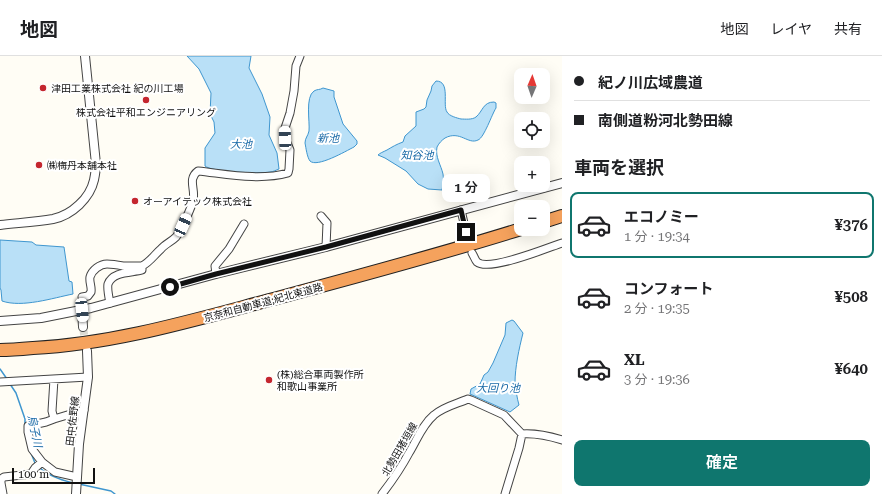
<!DOCTYPE html>
<html lang="ja">
<head>
<meta charset="utf-8">
<style>
	:root { --surface:#fff; --page:#f2f2f2; --text:#202124; --muted:#757577; --line:#e0e0e0; --accent:#0f766e }
	body { margin:0; font-family:"Roboto Serif","Noto Sans JP",serif; background:var(--page); color:var(--text); height:100vh; display:flex; flex-direction:column; font-size:15px; white-space:nowrap }
	* { box-sizing:border-box; margin:0 }
	p { font-size:13px; color:var(--muted) }
	.icon { flex:none; width:22px; height:22px; fill:none; stroke:currentColor; stroke-width:2; stroke-linecap:round; stroke-linejoin:round }
	.map { position:relative; flex:1; overflow:hidden }
	.panel { display:flex; flex-direction:column; background:var(--surface); width:320px }
	.panel>* { flex:none }
	.hud { display:grid; align-content:center; height:88px; padding:0 12px; background:var(--surface) }
	.needle { width:26px; rotate:2deg }
	.buttons { position:absolute; left:514px; top:12px; display:grid; gap:8px }
	.buttons a { display:grid; place-items:center; width:36px; height:36px; border-radius:8px; background:var(--surface); box-shadow:0 4px 16px #0002; font-size:20px }
	.scale { position:absolute; left:12px; bottom:10px; width:83px; box-sizing:border-box; padding-left:4px; border:2px solid #111; border-top:0; font-size:11px; line-height:14px; white-space:nowrap; color:#111; -webkit-text-stroke:3px #fff; paint-order:stroke }
	.end { position:absolute; width:18px; height:18px; margin:-9px; border:5px solid #111; background:#fff; box-shadow:0 0 0 2px #fff }
	.from { border-radius:50% }
	.bubble { position:absolute; height:28px; border-radius:8px; background:var(--surface); box-shadow:0 4px 16px #0002; font-size:13px; font-weight:600; line-height:28px; text-align:center }
	.car { position:absolute; width:12px; height:24px; margin:-12px -6px; border-radius:5px; box-shadow:0 0 3px 1px #0007; background:linear-gradient(#fff 24%,#345 0 40%,#fff 0 76%,#345 0 86%,#fff 0) }
	.hud b { display:flex; align-items:center; gap:14px; height:38px; font-size:15px }
	.hud b+b { border-top:1px solid var(--line) }
	.hud i { width:10px; height:10px; background:var(--text) }
	ul { padding:0; list-style:none }
	li { display:flex; align-items:center; gap:12px; height:66px; margin:0 8px 6px; padding:0 4px; border:2px solid transparent; border-radius:8px }
	li div { flex:1 }
	li b { display:block; font-size:15px }
	li em { font-style:normal; font-weight:600 }
	li.on { border-color:var(--accent) }
	li>.icon { width:36px; height:36px; stroke-width:1.5 }
	h2 { padding:0 12px; font-size:18px; line-height:48px }
	.button { display:flex; gap:8px; margin-top:auto; padding:8px 12px }
	.button a { flex:1; height:46px; border-radius:8px; background:var(--accent); color:#fff; font-size:16px; font-weight:600; line-height:46px; text-align:center }
	header { display:flex; align-items:center; gap:24px; box-sizing:border-box; height:56px; padding:0 20px; background:var(--surface); border-bottom:1px solid var(--line) }
	header strong { font-size:19px }
	nav { display:flex; gap:22px; margin-inline-start:auto; font-size:14px }
	main { display:flex; flex:1; min-height:0 }
	.map>svg:first-child { display:block }
</style>
</head>
<body>
<header>
<strong>地図</strong>
<nav><a>地図</a><a>レイヤ</a><a>共有</a></nav>
</header>
<main>
<div class="map">
<svg width="562" height="438" viewBox="0 0 562 438">
	<rect width="100%" height="100%" fill="#fffdf5"/>
	<path fill="#b9e0f7" stroke="#3f96cf" d="M187 0H251L249 12 262 38 270 61 269 79 277 97 279 113C276 114 273 116 270 116 259 118 212 116 205 110V92L215 77 214 66 210 58 211 37 199 13Z
		M436 25C451 25 442 49 447 56 449 60 457 62 461 63 465 63 472 64 476 61 483 55 483 46 494 46L496 47V52C492 58 484 82 478 84 468 89 460 74 445 82 442 84 439 87 437 91 435 101 441 109 443 118 444 123 443 129 442 134L428 133 418 128 406 115 385 102 378 99C380 97 383 96 387 94 392 91 397 88 403 86L405 80 416 70V56L424 53 426 51 427 44 431 35 432 30Z
		M323 32 334 35V41L343 68 357 85V88L354 91C346 95 317 112 310 105 307 101 306 92 305 87 305 82 308 80 309 75 310 66 305 41 314 35 317 33 320 34 323 32Z
		M0 184 32 186 36 189 64 191 69 225 72 226 73 238C53 242 22 252 2 245L1 234 0 232Z
		M512 264 514 265 523 277C519 293 515 311 515 327 516 335 517 342 519 349L510 356 470 338 471 333 480 328 484 319 488 316 493 307 505 279 506 267Z"/>
	<g fill="none" stroke-linecap="round" stroke-linejoin="round">
		<path stroke="#3f96cf" stroke-width="1.5" d="M0 313 7 323
			M10 328 16 337 25 363V371
			M31 397 35 407 36 408
			M39 411C48 420 61 424 73 427
			M79 428 111 435 115 438"/>
		<path stroke="#dbdad3" stroke-width="8" stroke-dasharray="8 4" stroke-linecap="butt" d="M83 271 86 292"/>
		<g stroke="#444" stroke-width="9">
			<path id="minor" d="M461 154 466 176
				M321 160 327 167 326 191
				M472 197C474 200 475 204 477 206 489 216 547 192 562 187
				M216 218 215 210 229 193 244 168
				M82 241 88 240 91 236C92 231 89 226 90 221 92 214 100 208 107 208 112 208 118 209 123 210 130 210 136 210 142 210
				M110 247C109 242 107 233 108 228 113 215 132 217 142 214V210C150 206 155 198 161 193 165 188 171 186 176 181 180 176 192 151 193 144 196 134 187 123 198 115 227 118 259 125 288 117L289 113 290 94 285 82V72L290 57 294 35 296 10 300 0
				M0 326 88 321
				M54 363 84 354
				M42 406 55 416 77 421
				M3 438 1 427V423L4 421 31 418 35 412 42 406 32 393 28 376V370L46 366 54 363 52 355 54 323
				M382 438C392 425 401 412 409 397 417 384 422 369 434 359 443 351 456 348 468 343L471 344 504 359 522 378C536 377 549 380 562 384
				M505 438 519 392 522 378"/>
		</g>
		<g stroke="#444" stroke-width="10">
			<path id="tertiary" d="M0 169C17 167 36 166 53 163 72 159 90 142 94 124 95 119 96 113 96 108L85 0
				M82 254 83 271
				M0 265 41 262 91 252 216 218 326 191 562 127
				M76 438 79 388 88 321 87 295"/>
		</g>
		<g stroke="#222" stroke-width="14">
			<path id="motorway" d="M543 166 562 160
				M0 294C11 294 22 293 33 292 111 288 187 266 262 246 348 223 435 200 521 173"/>
		</g>
		<use href="#minor" stroke="#fff" stroke-width="7"/>
		<use href="#tertiary" stroke="#fff" stroke-width="8"/>
		<use href="#motorway" stroke="#f5a25d" stroke-width="12"/>
	</g>
	<g fill="none" stroke-linecap="round" stroke-linejoin="round">
		<path stroke="#111" stroke-width="5" d="M170 231 216 218 326 191 461 154 466 176"/>
	</g>
	<g fill="#c4262e" stroke="#fff" stroke-width="1.5">
		<circle cx="43" cy="32" r="4"/>
		<circle cx="146" cy="44" r="4"/>
		<circle cx="39" cy="109" r="4"/>
		<circle cx="135" cy="145" r="4"/>
		<circle cx="269" cy="324" r="4"/>
	</g>
	<g text-anchor="middle" stroke-width="4" stroke-linejoin="round" paint-order="stroke">
		<g font-size="10" fill="#111" stroke="#fff" text-anchor="start">
			<text x="51" y="36">津田工業株式会社 紀の川工場</text>
			<text x="146" y="60" text-anchor="middle">株式会社平和エンジニアリング</text>
			<text x="47" y="113">㈱梅丹本舗本社</text>
			<text x="143" y="149">オーアイテック株式会社</text>
			<text x="277" y="322">(株)総合車両製作所<tspan x="277" dy="12">和歌山事業所</tspan></text>
		</g>
		<g font-size="10" fill="#111" stroke="#fff">
			<text transform="translate(263 246) rotate(-15)" y="4">京奈和自動車道;紀北東道路</text>
			<text transform="translate(72 365) rotate(-83)" y="4">田中佐野線</text>
			<text transform="translate(399 393) rotate(-60)" y="4">北勢田猪垣線</text>
		</g>
		<g font-size="11" font-style="italic" fill="#1768a6" stroke="#fff">
			<text x="328" y="86">新池</text>
			<text x="241" y="92">大池</text>
			<text x="417" y="103">知谷池</text>
			<text x="498" y="336">大回り池</text>
			<text transform="translate(35 375) rotate(78)" y="4">烏子川</text>
		</g>
	</g>
</svg>
<div class="buttons">
<a><svg class="needle" viewBox="-14 -14 28 28"><path d="M0-13l5 13h-10z" fill="#e53935"/><path d="M0 13l5-13h-10z" fill="#757577"/></svg></a>
<a><svg class="icon" aria-label="locate" viewBox="0 0 24 24"><circle cx="12" cy="12" r="6"/><path d="M12 2v4M12 18v4M2 12h4M18 12h4"/></svg></a>
<a>+</a>
<a>−</a>
</div>
<div class="scale">100 m</div>
<i class="end from" style="left:170px;top:231px"></i>
<i class="end" style="left:466px;top:176px"></i>
<div class="bubble" style="left:442px;top:118px;width:48px">1 分</div>
<i class="car" style="left:285px;top:82px;rotate:358deg"></i>
<i class="car" style="left:183px;top:169px;rotate:24deg"></i>
<i class="car" style="left:82px;top:254px;rotate:174deg"></i>
</div>
<section class="panel">
<div class="hud">
<b><i class="from"></i>紀ノ川広域農道</b>
<b><i></i>南側道粉河北勢田線</b>
</div>
<h2>車両を選択</h2>
<ul>
<li class="on"><svg class="icon" aria-label="car" viewBox="0 0 24 24"><path d="M5 17H2v-5l4-1 3-4h7l3 4 3 1v5h-3M9 17h6M6 11h13"/><circle cx="7" cy="17" r="2"/><circle cx="17" cy="17" r="2"/></svg><div><b>エコノミー</b><p>1 分 · 19:34</p></div><em>¥376</em></li>
<li><svg class="icon" aria-label="car" viewBox="0 0 24 24"><path d="M5 17H2v-5l4-1 3-4h7l3 4 3 1v5h-3M9 17h6M6 11h13"/><circle cx="7" cy="17" r="2"/><circle cx="17" cy="17" r="2"/></svg><div><b>コンフォート</b><p>2 分 · 19:35</p></div><em>¥508</em></li>
<li><svg class="icon" aria-label="car" viewBox="0 0 24 24"><path d="M5 17H2v-5l4-1 3-4h7l3 4 3 1v5h-3M9 17h6M6 11h13"/><circle cx="7" cy="17" r="2"/><circle cx="17" cy="17" r="2"/></svg><div><b>XL</b><p>3 分 · 19:36</p></div><em>¥640</em></li>
</ul>
<div class="button"><a>確定</a></div>
</section>
</main>
</body>
</html>
